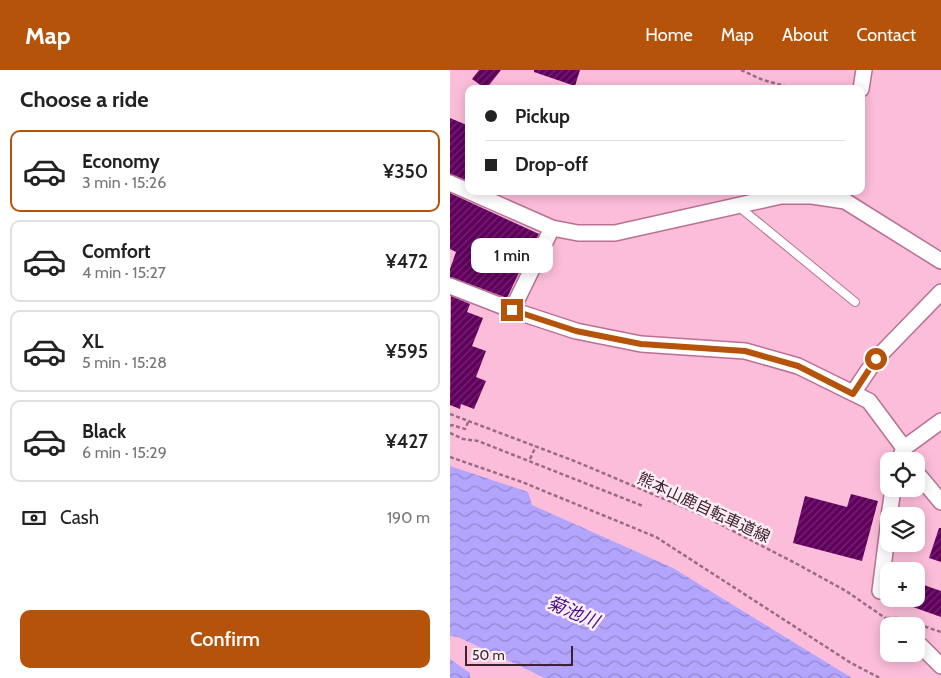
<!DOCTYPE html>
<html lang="en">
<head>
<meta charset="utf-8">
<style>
	:root { --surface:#fff; --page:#f6f6f6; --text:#222; --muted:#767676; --line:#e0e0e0; --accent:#b45309 }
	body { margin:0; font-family:Cabin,"Noto Sans JP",sans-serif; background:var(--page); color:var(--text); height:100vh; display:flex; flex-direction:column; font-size:19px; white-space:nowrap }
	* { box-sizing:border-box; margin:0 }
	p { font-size:16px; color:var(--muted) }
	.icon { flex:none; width:28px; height:28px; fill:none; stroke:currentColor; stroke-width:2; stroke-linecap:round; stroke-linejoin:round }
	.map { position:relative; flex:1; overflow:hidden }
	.details { display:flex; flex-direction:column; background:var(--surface); width:450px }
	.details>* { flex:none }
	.guide { position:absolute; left:15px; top:15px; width:400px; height:110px; border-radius:10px; box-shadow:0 2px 12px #0003; display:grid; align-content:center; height:110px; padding:0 20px; background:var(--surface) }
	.tools { position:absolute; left:430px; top:382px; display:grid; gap:10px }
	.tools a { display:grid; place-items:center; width:45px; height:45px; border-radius:10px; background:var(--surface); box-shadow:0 2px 12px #0003; font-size:25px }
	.scale { position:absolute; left:15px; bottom:12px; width:108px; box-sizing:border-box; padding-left:5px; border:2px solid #3e202f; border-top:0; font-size:14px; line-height:18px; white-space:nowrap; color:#3e202f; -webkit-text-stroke:4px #ffeef5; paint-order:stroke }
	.end { position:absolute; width:22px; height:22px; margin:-11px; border:6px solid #b45309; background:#fff; box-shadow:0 0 0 2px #fff }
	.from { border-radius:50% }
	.bubble { position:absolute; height:35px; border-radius:10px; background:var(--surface); box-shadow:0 2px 12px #0003; font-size:16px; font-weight:600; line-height:35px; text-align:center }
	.guide b { display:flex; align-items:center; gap:18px; height:48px; font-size:19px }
	.guide b+b { border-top:1px solid var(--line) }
	.guide i { width:12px; height:12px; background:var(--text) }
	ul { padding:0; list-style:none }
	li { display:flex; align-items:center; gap:15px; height:82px; margin:0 10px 8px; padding:0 10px; border:2px solid var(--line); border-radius:10px }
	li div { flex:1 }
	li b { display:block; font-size:19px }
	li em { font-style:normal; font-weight:600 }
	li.active { border-color:var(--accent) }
	li>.icon { width:45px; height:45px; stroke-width:1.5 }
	h2 { padding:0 20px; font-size:22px; line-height:60px }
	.pay { display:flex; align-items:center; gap:12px; height:55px; padding:0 20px; font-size:19px }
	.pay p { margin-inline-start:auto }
	.action { display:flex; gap:10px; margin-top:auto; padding:10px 20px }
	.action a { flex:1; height:58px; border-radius:10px; background:var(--accent); color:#fff; font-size:20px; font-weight:600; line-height:58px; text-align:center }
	header { display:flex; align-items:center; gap:30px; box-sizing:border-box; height:70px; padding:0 25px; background:var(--accent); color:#fff }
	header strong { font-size:24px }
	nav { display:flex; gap:28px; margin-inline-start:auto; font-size:18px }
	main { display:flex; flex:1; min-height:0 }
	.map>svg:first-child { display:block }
</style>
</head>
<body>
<header>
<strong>Map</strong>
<nav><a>Home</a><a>Map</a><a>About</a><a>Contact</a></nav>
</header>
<main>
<section class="details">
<h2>Choose a ride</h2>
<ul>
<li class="active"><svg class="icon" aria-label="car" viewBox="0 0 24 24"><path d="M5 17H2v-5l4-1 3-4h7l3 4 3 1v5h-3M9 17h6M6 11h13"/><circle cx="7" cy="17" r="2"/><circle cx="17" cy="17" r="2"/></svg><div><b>Economy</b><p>3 min · 15:26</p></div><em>¥350</em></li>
<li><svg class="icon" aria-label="car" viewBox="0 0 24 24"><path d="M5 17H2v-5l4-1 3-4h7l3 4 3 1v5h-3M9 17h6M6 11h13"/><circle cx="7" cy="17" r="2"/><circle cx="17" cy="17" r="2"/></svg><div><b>Comfort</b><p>4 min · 15:27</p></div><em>¥472</em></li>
<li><svg class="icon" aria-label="car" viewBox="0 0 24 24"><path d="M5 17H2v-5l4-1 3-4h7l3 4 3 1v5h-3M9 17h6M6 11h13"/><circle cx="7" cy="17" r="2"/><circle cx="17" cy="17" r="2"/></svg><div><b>XL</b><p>5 min · 15:28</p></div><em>¥595</em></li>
<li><svg class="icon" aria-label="car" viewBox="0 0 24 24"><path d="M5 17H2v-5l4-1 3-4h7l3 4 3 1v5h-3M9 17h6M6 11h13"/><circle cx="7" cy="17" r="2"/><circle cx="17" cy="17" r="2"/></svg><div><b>Black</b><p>6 min · 15:29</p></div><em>¥427</em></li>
</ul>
<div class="pay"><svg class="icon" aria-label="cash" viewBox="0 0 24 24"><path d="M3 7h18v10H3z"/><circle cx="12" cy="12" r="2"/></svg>Cash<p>190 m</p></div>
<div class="action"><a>Confirm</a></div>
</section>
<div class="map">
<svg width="491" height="608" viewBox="0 0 491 608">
	<defs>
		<pattern id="water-waves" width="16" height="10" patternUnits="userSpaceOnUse" patternTransform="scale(1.25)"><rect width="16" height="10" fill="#b3a5fe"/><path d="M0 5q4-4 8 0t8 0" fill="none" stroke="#9386ce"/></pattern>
		<pattern id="building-hatch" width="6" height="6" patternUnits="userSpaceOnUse" patternTransform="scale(1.25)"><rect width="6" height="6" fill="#60005d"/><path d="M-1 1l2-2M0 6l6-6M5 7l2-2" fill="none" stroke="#742671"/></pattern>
	</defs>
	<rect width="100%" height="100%" fill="#fcbdda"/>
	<path fill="url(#water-waves)" d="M0 396 78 422 82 435 223 498 402 608H95L8 567 0 566Z
		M0 589 20 603V608H0Z"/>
	<path fill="url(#building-hatch)" d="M29 0H51L36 19 22 9Z
		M84 0H130L125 16 84 2Z
		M0 48 19 56V111L0 104Z
		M0 123 89 164 73 194 57 228 0 207V199L6 182 0 179Z
		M1 226 20 234 17 242 33 248 22 276 36 281 26 307 36 311 24 339 11 334 10 339 0 335Z
		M401 424 428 431 412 491 343 473 355 426 397 437Z
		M489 458H491V492L479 488Z
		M471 514 491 521V547L463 537Z"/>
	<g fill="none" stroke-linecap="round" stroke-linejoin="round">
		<g stroke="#b97093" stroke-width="10">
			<path id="service" d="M288 136 405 232"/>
		</g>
		<g stroke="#b97093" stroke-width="18">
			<path id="minor" d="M411 19 414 0
				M0 113 102 158 128 163H165L331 126H362L395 131 491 191
				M0 216 62 240 126 261 191 274 295 281 348 296 419 331 454 378
				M62 240 102 158
				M403 323 426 289 491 222
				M449 391 454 378 491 351
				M466 402 491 432
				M439 446 443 419
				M430 521 439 450
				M471 576 491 596"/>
		</g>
		<path stroke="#9a6c82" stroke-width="2.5" stroke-dasharray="4 2.5" stroke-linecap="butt" d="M291 0 313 10 346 19
			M0 344 127 392 252 445 347 494 396 521 447 556
			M0 356 2 355 15 359 19 350
			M0 363 13 369 28 371 193 436
			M0 387 72 412 206 467 401 593 430 608
			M80 389 86 376
			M437 548H449L491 562"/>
		<use href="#service" stroke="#fff" stroke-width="8"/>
		<use href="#minor" stroke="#fff" stroke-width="15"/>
	</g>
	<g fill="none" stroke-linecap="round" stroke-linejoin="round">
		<path stroke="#b45309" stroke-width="6" d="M62 240 126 261 191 274 295 281 348 296 403 324 426 289"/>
	</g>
	<g text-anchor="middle" stroke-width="5" stroke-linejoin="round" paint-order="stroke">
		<g font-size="16" fill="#3e202f" stroke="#ffeef5">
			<text transform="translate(254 437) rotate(25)" y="6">熊本山鹿自転車道線</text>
		</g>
		<g font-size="18" font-style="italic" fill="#410d92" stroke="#ffeef5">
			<text transform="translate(123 542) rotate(23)" y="6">菊池川</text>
		</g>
	</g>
</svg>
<div class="tools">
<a><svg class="icon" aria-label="locate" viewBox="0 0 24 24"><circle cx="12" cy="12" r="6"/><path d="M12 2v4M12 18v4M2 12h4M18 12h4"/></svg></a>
<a><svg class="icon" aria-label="layers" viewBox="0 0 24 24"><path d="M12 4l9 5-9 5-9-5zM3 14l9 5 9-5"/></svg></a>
<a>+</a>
<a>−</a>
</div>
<div class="scale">50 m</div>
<i class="end from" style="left:426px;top:289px"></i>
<i class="end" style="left:62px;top:240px"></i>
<div class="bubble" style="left:21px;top:168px;width:82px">1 min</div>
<div class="guide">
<b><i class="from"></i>Pickup</b>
<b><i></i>Drop-off</b>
</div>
</div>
</main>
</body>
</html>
